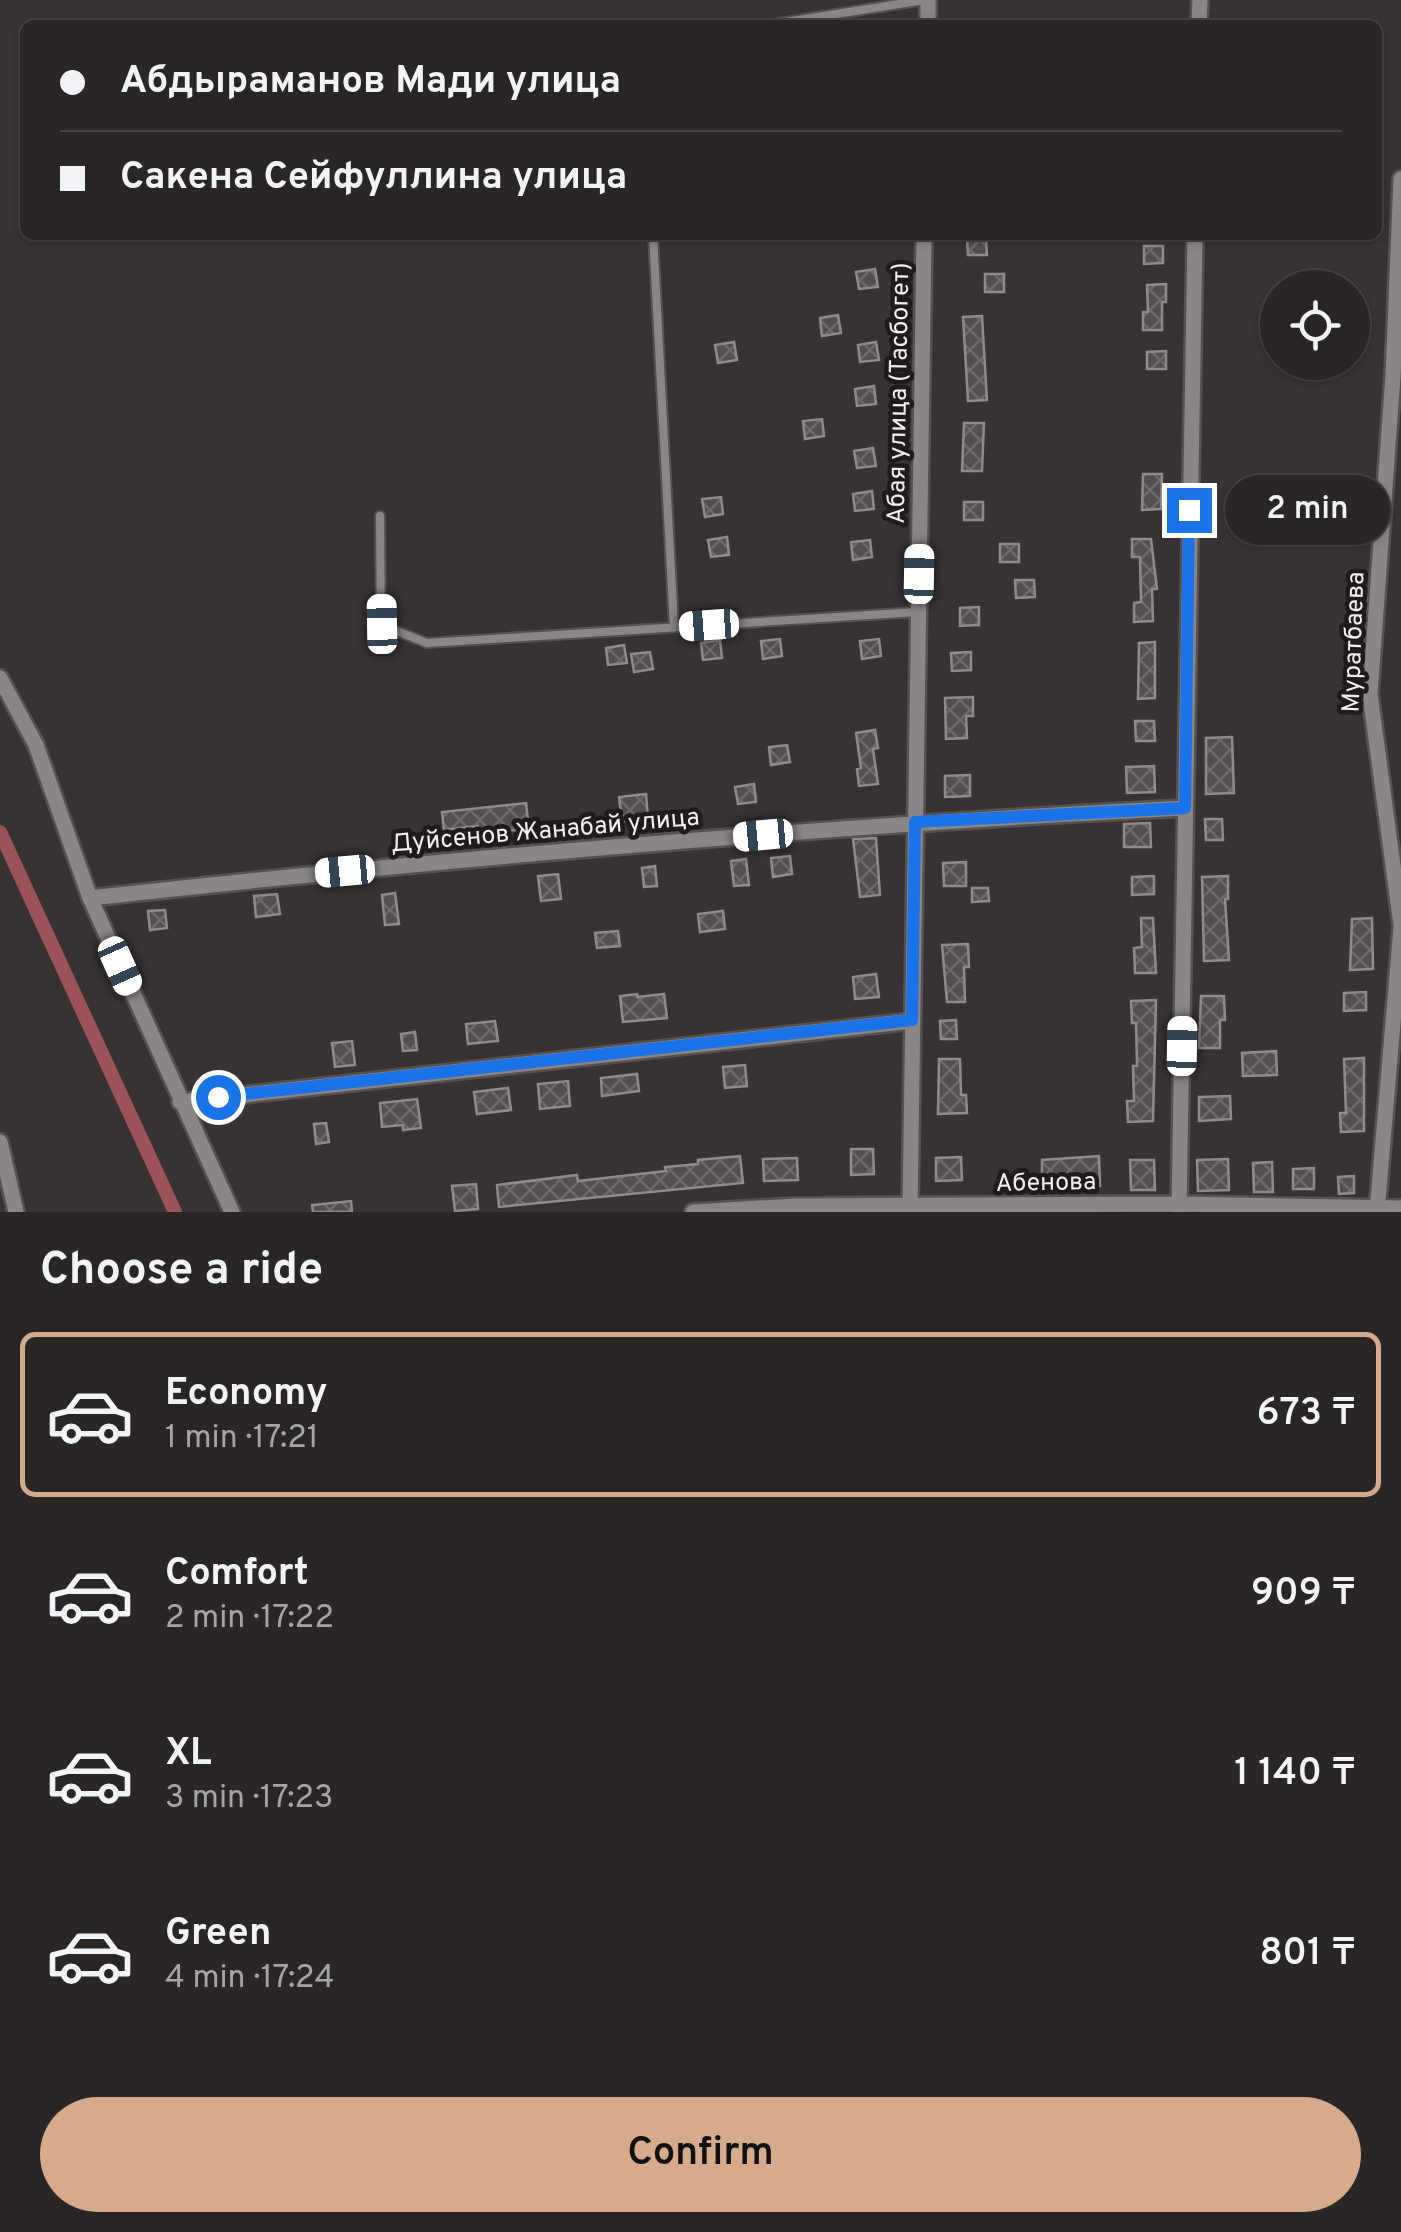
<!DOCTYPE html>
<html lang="en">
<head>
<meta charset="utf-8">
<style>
	:root { --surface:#2a2626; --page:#363232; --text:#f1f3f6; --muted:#a5a5a7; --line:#464343; --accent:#d6ab8b }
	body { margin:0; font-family:Overpass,sans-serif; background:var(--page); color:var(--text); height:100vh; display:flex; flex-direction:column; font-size:38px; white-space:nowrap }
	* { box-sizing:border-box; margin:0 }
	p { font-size:32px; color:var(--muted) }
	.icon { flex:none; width:55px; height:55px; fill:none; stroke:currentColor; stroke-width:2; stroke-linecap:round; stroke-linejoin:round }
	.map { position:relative; height:1212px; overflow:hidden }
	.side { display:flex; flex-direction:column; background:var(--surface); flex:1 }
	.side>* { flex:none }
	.guide { position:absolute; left:20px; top:20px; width:1362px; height:220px; border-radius:15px; box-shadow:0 2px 8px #0004,0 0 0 2px var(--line); display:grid; align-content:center; height:220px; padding:0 40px; background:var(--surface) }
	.tools { position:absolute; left:1260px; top:270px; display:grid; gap:20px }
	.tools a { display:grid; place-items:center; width:110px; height:110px; border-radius:50%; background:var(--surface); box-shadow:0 2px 8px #0004,0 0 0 2px var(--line); font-size:50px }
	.end { position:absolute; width:45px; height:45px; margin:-22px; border:12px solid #1a73e8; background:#fff; box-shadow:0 0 0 5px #fff }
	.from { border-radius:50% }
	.bubble { position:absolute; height:70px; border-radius:35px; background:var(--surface); box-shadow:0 2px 8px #0004,0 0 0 2px var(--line); font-size:32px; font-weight:600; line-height:70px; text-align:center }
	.car { position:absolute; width:30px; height:60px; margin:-30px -15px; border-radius:12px; box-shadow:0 0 8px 2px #0007; background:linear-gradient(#fff 24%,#345 0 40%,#fff 0 76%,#345 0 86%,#fff 0) }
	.guide b { display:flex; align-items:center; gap:35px; height:95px; font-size:38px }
	.guide b+b { border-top:2px solid var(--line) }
	.guide i { width:25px; height:25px; background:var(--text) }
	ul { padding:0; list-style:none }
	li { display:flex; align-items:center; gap:30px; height:165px; margin:0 20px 15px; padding:0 20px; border:5px solid transparent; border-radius:15px }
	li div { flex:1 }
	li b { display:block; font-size:38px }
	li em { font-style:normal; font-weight:600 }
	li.current { border-color:var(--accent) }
	li>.icon { width:90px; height:90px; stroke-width:1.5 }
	h2 { padding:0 40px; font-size:45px; line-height:120px }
	.action { display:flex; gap:20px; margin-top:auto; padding:20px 40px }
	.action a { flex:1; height:115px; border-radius:60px; background:var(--accent); color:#111; font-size:40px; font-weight:600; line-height:115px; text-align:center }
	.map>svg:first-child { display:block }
</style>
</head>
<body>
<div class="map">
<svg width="1401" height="1212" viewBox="0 0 1401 1212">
	<defs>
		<pattern id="building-cross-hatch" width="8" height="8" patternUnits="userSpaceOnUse" patternTransform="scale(2.5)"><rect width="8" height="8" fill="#554e4e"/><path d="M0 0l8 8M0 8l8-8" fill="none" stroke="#6e6868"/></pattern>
	</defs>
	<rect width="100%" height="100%" fill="#383232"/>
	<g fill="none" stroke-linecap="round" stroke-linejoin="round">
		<path stroke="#9b5357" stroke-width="14" d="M0 832 175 1212"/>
	</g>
	<path fill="url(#building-cross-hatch)" stroke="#918a8a" stroke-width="2.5" d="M986 237 987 255H968L967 238Z
		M1144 246H1163V263L1144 264Z
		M875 269 878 287 859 289 856 272Z
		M985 274H1004V292H985Z
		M1166 284V302H1162V330H1143V312H1148L1147 285Z
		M838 315 841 333 822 336 820 318Z
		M982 316 987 400 968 401 963 317Z
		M734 342 737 360 718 363 715 345Z
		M876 342 879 360 860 362 858 345Z
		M1166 351V369H1147V352Z
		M874 386 876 404 857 406 855 389Z
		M822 419 824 436 805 439 803 421Z
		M964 423H984L982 471H962Z
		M873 448 876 466 857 468 854 451Z
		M1143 474H1162L1161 509 1142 510Z
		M872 491 874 509 855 511 853 494Z
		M721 497 723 514 705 517 702 499Z
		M964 502H983V520H964Z
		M727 537 729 555 711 557 708 540Z
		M1132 539H1151L1157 589H1152L1153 621 1134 622V603L1141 602 1140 557H1132Z
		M870 540 872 557 853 560 851 542Z
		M1000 544H1019V562H1000Z
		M1015 580H1034L1035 597 1016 598Z
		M979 607V625L960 626V608Z
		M780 639 782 656 763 659 761 641Z
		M879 639 881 656 862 659 860 641Z
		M720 640 722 658 703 660 701 643Z
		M1155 642V698L1138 699 1139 643Z
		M624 645 627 663 608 665 606 648Z
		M650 652 653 669 634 672 631 654Z
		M971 652V670L952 671 951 653Z
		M973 697V716H966L967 738 946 739 945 698Z
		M1135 721H1154L1155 741H1136Z
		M875 730 878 748 873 749 878 784 859 786 857 769 861 768 856 733Z
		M1232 737 1234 793 1206 794V738Z
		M787 745 790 762 771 765 769 747Z
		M1154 766 1155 792 1127 793 1126 767Z
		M970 775V796L945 797V776Z
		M754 784 756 802 738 804 735 787Z
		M646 794 648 818 622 822 619 797Z
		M526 803 529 829 479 833 478 826 444 830 442 812Z
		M1205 819H1222L1223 840H1206Z
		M1150 823 1151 847H1124V824Z
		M876 838 880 895 860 897 853 839Z
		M790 856 792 874 773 877 771 858Z
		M746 859 749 885 734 886 731 861Z
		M966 862V886H944L943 863Z
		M655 866 657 886 644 887 642 868Z
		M558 874 561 899 541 901 538 876Z
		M1154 876V894L1132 895V877Z
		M1228 876V899H1225L1229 960 1204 961 1202 877Z
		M972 888H988L989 901 972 902Z
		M395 893 399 924 385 925 382 895Z
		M277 894 280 914 256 917 254 896Z
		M165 910 167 928 150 930 148 911Z
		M723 911 725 929 700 932 698 914Z
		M1141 918H1153L1156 973H1135L1134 948 1142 947Z
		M1372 918 1373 969 1350 970 1352 919Z
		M618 931 620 946 597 948 595 933Z
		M968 944 969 967H964L965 1002H947L942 945Z
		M876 974 879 997 855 999 853 977Z
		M1366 992V1010L1344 1011V993Z
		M637 994 638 997 664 994 667 1018 623 1022 620 996Z
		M1201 996H1224L1225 1020H1220V1048H1199Z
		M1156 1000 1153 1121 1128 1122 1127 1101H1134L1133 1066H1137L1136 1023H1132L1131 1001Z
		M956 1020 957 1039H941L940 1021Z
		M495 1021 498 1041 468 1044 466 1024Z
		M415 1032 417 1050 403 1051 401 1034Z
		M352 1041 355 1065 335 1067 332 1043Z
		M1276 1051 1277 1075 1243 1076 1242 1053Z
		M1364 1058V1131L1341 1132 1340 1113H1346L1344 1059Z
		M939 1059H960L961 1095H966L967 1113 938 1114Z
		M745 1065 747 1086 725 1088 723 1067Z
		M637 1074 639 1091 602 1096 601 1078Z
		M568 1081 570 1106 540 1109 538 1084Z
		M508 1088 511 1110 477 1114 474 1092Z
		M1230 1096 1231 1119 1199 1121V1097Z
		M417 1099 421 1128 403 1130V1125L382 1127 380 1103Z
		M326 1123 329 1142 316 1144 314 1124Z
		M851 1149H873L874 1174 851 1175Z
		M740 1156 743 1183 499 1207 497 1185 577 1175 578 1181 666 1171 665 1167 698 1164V1160Z
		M1099 1156 1100 1186H1042V1160Z
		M961 1157 962 1180 936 1181V1158Z
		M797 1158 798 1180 764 1181 763 1159Z
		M1228 1159 1229 1190 1198 1191 1197 1160Z
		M1130 1160H1154L1155 1190H1131Z
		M1272 1162 1273 1192H1254L1253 1163Z
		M1314 1168V1189H1293V1169Z
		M1354 1176V1193L1339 1194 1338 1177Z
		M476 1184 478 1209 455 1211 452 1186Z
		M351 1201 352 1212H313L312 1205Z"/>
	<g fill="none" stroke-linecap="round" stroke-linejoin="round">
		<g stroke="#565151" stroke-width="12">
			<path id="lane" d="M767 25 924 0
				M653 235 674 627
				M380 516 381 625 427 643 918 612"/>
		</g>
		<g stroke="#565151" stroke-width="20">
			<path id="street" d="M928 25V0
				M1199 25 1200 0
				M1401 179 1393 376 1370 694 1401 925
				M0 678 36 745 90 898 232 1212
				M90 898C454 858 819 826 1185 808
				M180 1102 912 1021
				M0 1142 16 1212
				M693 1212 796 1206 1179 1204 1401 1208
				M910 1212 924 235
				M1179 1212 1195 235
				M1377 1212 1401 928"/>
		</g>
		<use href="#lane" stroke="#8c8585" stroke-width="8"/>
		<use href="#street" stroke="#8c8585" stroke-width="15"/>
	</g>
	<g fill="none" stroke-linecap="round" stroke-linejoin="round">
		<path stroke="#1a73e8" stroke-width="12" d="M218 1097 912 1020 915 822 1185 808 1189 510"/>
	</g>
	<g text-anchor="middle" stroke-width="9" stroke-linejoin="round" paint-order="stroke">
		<g font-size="25" fill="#f4efef" stroke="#1d1b1b">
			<text transform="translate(897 393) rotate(-89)" y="9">Абая улица (Тасбогет)</text>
			<text transform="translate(1352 642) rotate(-88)" y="9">Муратбаева</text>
			<text transform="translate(545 829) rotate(-5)" y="9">Дуйсенов Жанабай улица</text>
			<text transform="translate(1046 1181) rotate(-1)" y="9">Абенова</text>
		</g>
	</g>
</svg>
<div class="tools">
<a><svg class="icon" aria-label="locate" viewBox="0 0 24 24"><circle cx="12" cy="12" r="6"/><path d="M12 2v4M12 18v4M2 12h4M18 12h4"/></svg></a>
</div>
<i class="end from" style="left:218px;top:1097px"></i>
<i class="end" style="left:1189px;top:510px"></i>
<div class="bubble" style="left:1225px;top:475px;width:165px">2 min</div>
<i class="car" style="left:919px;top:574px;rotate:1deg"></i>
<i class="car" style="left:382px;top:624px;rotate:359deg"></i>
<i class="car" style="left:709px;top:625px;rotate:266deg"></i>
<i class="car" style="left:763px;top:835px;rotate:265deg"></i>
<i class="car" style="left:345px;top:871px;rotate:265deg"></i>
<i class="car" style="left:120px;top:966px;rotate:156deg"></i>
<i class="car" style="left:1182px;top:1046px;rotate:1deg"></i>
<div class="guide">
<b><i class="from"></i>Абдыраманов Мади улица</b>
<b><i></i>Сакена Сейфуллина улица</b>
</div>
</div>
<section class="side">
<h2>Choose a ride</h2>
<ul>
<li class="current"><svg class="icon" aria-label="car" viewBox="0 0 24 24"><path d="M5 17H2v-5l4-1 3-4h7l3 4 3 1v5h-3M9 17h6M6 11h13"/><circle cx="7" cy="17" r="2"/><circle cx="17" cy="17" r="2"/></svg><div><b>Economy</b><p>1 min · 17:21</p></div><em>673 ₸</em></li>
<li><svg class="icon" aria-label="car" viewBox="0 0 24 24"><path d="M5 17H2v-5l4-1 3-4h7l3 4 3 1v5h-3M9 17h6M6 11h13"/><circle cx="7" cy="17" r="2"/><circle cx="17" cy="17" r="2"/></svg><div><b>Comfort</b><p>2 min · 17:22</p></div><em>909 ₸</em></li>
<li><svg class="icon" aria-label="car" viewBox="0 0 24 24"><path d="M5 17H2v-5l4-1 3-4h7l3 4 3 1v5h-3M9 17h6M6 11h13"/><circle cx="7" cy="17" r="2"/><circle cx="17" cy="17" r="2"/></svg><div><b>XL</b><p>3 min · 17:23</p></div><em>1 140 ₸</em></li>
<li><svg class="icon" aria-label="car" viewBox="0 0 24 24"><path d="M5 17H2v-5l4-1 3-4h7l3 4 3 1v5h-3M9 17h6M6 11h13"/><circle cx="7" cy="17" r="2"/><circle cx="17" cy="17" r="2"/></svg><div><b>Green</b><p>4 min · 17:24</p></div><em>801 ₸</em></li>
</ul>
<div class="action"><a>Confirm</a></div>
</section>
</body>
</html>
